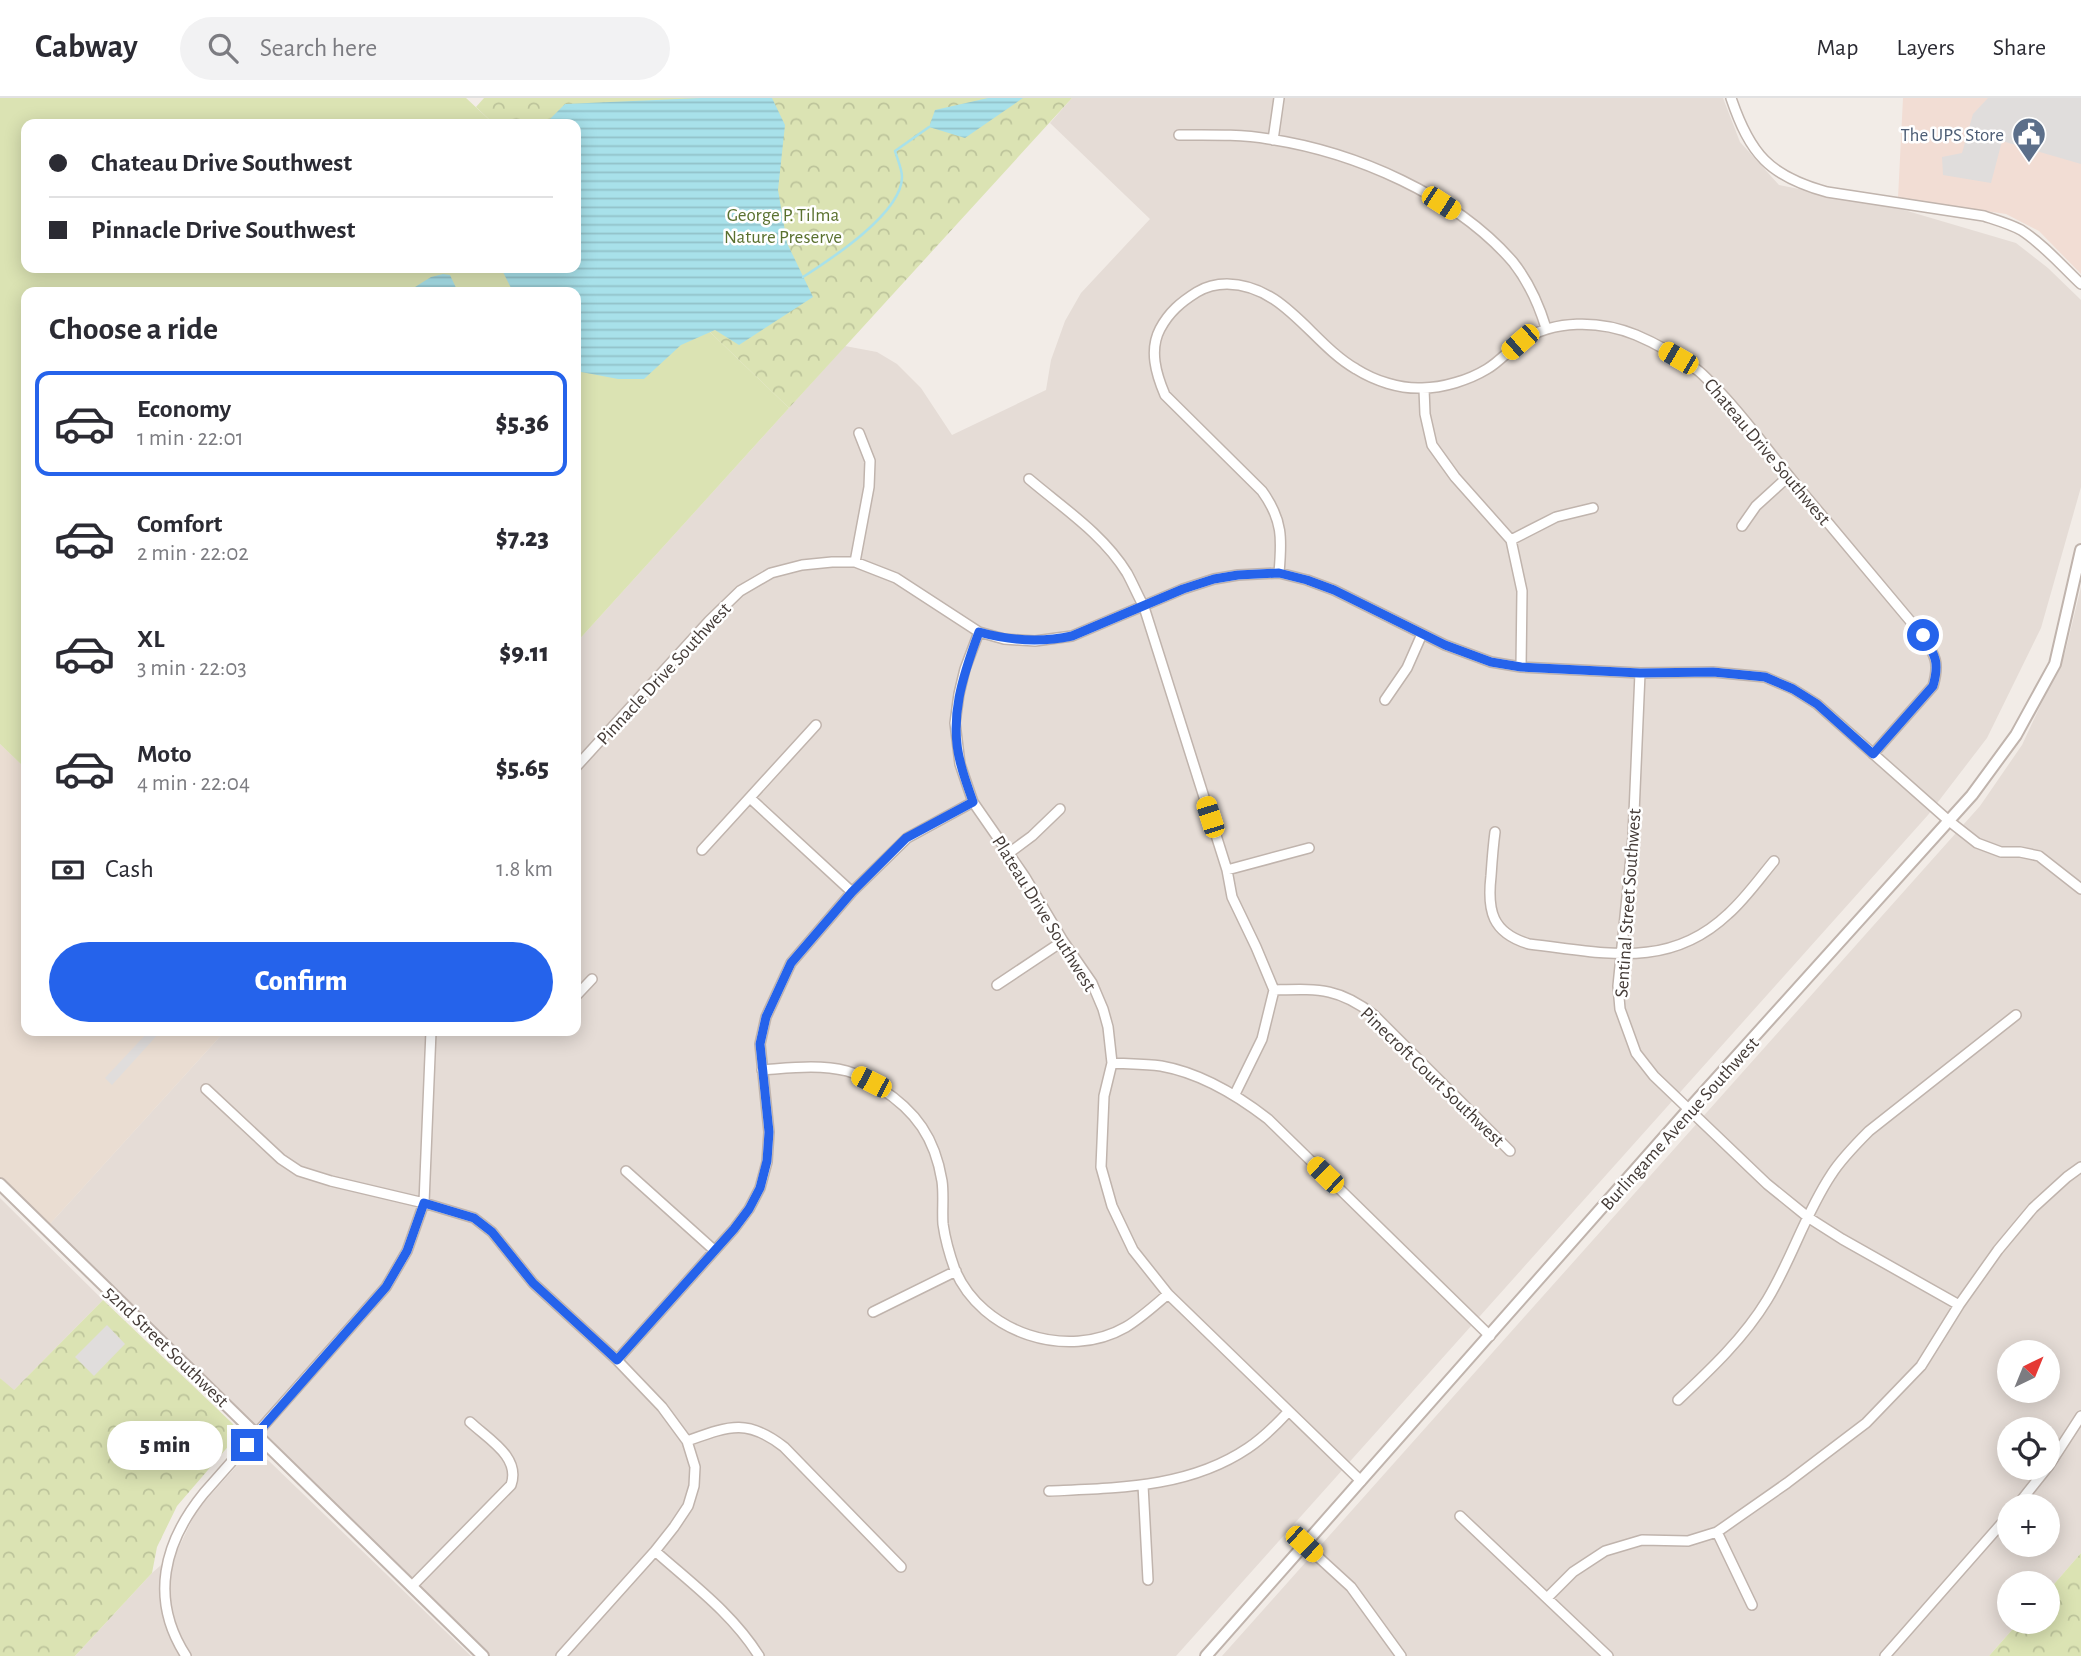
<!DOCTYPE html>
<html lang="en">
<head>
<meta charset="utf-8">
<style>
	:root { --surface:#fff; --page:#f2f2f3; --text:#2b2b33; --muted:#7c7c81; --line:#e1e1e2; --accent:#2563eb }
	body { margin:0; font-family:"Alegreya Sans",sans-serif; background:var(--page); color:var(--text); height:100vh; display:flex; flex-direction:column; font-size:26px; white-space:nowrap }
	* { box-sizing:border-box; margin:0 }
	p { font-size:23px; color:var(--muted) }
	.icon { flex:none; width:38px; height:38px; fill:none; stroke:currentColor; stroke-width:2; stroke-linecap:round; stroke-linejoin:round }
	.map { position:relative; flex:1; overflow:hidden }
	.details { position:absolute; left:21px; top:189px; width:560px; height:749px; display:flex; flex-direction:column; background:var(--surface); border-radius:14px; box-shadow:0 4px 18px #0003 }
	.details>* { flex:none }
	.guide { position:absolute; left:21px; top:21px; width:560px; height:154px; border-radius:14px; box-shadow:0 4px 18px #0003; display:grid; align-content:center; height:154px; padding:0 28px; background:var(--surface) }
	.needle { width:46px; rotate:43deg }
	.tools { position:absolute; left:1997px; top:1242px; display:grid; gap:14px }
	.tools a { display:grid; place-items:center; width:63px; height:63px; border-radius:50%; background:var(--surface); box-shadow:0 4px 18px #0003; font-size:35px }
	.end { position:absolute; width:32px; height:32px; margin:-16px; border:9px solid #2563eb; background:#fff; box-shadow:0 0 0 4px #fff }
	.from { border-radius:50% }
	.bubble { position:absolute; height:49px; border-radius:24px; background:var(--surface); box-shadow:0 4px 18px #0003; font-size:23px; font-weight:800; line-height:49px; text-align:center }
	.car { position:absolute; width:21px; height:42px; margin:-21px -10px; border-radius:9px; box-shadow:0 0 5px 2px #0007; background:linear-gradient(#f5c518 24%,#345 0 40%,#f5c518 0 76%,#345 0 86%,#f5c518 0) }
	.guide b { display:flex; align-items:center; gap:24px; height:66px; font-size:26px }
	.guide b+b { border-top:2px solid var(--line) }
	.guide i { width:18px; height:18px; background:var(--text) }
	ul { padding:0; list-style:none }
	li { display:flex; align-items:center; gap:21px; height:105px; margin:0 14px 10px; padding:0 14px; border:4px solid transparent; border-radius:14px }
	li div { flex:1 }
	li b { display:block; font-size:26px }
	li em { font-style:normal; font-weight:800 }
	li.on { border-color:var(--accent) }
	li>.icon { width:63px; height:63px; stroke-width:1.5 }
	h2 { padding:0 28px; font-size:32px; line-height:84px }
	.pay { display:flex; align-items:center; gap:18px; height:77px; padding:0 28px; font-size:26px }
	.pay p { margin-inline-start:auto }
	.primary-button { display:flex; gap:14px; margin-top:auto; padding:14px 28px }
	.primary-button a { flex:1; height:80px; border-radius:42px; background:var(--accent); color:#fff; font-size:28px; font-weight:800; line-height:80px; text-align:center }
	header { display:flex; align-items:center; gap:42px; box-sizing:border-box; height:98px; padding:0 35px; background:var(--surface); border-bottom:2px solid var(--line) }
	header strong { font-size:33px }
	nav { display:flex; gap:38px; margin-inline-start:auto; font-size:24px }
	.search { width:490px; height:63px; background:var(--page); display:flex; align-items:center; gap:18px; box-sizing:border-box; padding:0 24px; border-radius:38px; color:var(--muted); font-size:26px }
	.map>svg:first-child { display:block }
</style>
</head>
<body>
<header>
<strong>Cabway</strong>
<div class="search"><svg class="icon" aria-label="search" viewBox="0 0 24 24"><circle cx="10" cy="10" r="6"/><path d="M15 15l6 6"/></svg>Search here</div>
<nav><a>Map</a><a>Layers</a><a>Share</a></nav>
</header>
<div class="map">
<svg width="2081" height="1558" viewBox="0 0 2081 1558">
	<defs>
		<pattern id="forest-crowns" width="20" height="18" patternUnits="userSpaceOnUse" patternTransform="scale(1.75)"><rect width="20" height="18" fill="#dbe3b3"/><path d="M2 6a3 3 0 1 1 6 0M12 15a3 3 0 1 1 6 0" fill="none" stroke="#bdc49b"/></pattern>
		<pattern id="water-rules" width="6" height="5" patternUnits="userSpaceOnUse" patternTransform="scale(1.75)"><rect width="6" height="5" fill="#a8e1ea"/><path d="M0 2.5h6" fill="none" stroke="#92c2c9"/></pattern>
	</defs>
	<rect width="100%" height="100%" fill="#f2ece7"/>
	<path fill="#e5dcd6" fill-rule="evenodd" d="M1072 0H1723L1740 44 1779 87 1904 112 2016 145 2048 170 2081 202V389L2041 530 1987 640 1928 717 1176 1558H489L49 1127 225 933H576V545L845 248 877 254 897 266 921 290 952 337 1046 292 1051 262 1065 223 1081 195 1150 121 1050 25Z
		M2081 489V1455L2048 1493V1486H2009V1524H2019L1989 1558H1222L1980 708 2022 647 2065 555ZM2009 1255H2048V1293H2009ZM2009 1332H2048V1370H2009ZM2009 1409H2048V1447H2009Z
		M0 1100 103 1202 13 1293 0 1280Z
		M263 1359 269 1363 471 1558H75L152 1475 177 1453 197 1412 244 1360Z"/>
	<path fill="#f2ddd4" d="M1903 0H2081V176L2039 133 2006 116 1898 100Z"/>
	<path fill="#eaddd2" d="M0 646 26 671V933H225L49 1127 0 1079Z"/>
	<path fill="#dbe3b3" d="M0 0H466L494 26H26V170H576V105L789 310 576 545V194H26V671L0 646Z"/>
	<path fill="url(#forest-crowns)" d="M484 0H1072L789 310 576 105V26H494L476 9Z
		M103 1202 233 1326 238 1337 177 1408 157 1449 152 1475 75 1558H0V1280L14 1292Z
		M2081 1455V1558H1989L2019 1524H2048V1493Z"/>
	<path fill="#e0dddc" d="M1988 0H2081V66L2002 43 1991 85 1943 77 1942 59 1962 55 1973 16Z
		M149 933H161L112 987 105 980Z
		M107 1227 125 1246 94 1278 75 1259Z"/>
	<path fill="url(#water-rules)" d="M701 0H772L785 27 778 92 787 145 813 199 739 247 715 232 681 247 644 281H618L576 273V194H513L501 170H576V26H545L565 6Z
		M988 0H1023L965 40 929 29 935 12Z
		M443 176 450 177 458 194H407L431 179Z"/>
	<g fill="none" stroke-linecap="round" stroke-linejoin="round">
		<path stroke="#a8e1ea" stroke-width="2.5" d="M803 179C831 161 902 115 902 79 902 71 897 60 895 53L929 29"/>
		<g stroke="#c0b4ad" stroke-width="12">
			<path id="minor" d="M1731 0C1750 56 1769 78 1827 94L1984 118C1996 122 2010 126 2021 132 2043 146 2062 168 2081 186
				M1179 37C1209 37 1239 36 1269 41 1355 54 1455 97 1513 164 1528 183 1539 207 1546 230
				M1273 42 1279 0
				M1424 291 1425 316 1432 347 1455 379 1511 442 1522 493 1521 569
				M1029 381C1063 410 1103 436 1127 475 1133 486 1138 498 1144 509L1227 772 1232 799 1256 849 1274 892 1262 941 1235 996
				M1742 428 1756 408 1789 378
				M1511 442 1556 419 1593 410
				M855 464 869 389 870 363 859 335
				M1279 475C1282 441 1283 422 1262 393L1165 297C1156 276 1149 252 1160 231 1169 214 1181 204 1197 194 1207 188 1215 186 1227 186 1285 187 1311 245 1356 271 1375 283 1400 291 1422 290 1443 290 1469 282 1487 271 1499 264 1508 253 1520 244 1553 221 1600 222 1636 237 1655 245 1679 259 1696 271 1703 276 1709 283 1715 289 1744 318 1767 352 1793 383 1836 434 1879 485 1922 537 1935 557 1940 564 1933 588L1873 656
				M979 534 965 571 959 596 955 625 960 666 973 704 1025 779 1063 843 1092 885 1103 911 1108 929 1112 965 1104 998 1101 1069 1112 1108 1133 1152 1168 1196 1361 1383
				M1640 575 1633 739 1618 888 1620 911 1636 955 1654 978 1767 1086 1809 1120 1842 1141 1959 1207
				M1385 602 1407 570 1422 536
				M576 669 709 523 740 493 771 475 802 467 832 464H855L896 480 979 534 1004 541 1035 543 1072 538 1183 491 1214 481 1238 477 1279 475 1307 482 1334 492 1445 547 1491 564 1521 569 1640 575 1713 574 1765 579 1793 591 1817 606 1949 723 1977 745 2001 754H2020L2039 758 2081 791
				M750 700 852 794
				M1495 734C1493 749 1492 763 1491 778 1487 813 1492 835 1529 846 1602 854 1668 873 1728 816 1745 801 1759 781 1774 763
				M702 752 816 627
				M1009 755 1032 738 1060 711
				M1227 772 1309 750
				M997 887 1063 843
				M1274 892C1318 891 1338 889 1374 917L1510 1053
				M576 898 592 881
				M1112 965C1128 966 1145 966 1161 968 1201 975 1237 997 1268 1021L1490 1238
				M762 972C790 970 819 966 847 973 858 976 870 983 880 990 916 1013 935 1040 942 1083 944 1097 942 1112 943 1126 945 1140 950 1158 955 1172 982 1235 1067 1263 1126 1229 1141 1220 1155 1207 1168 1196
				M206 991 281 1061 299 1073 331 1083 424 1105 474 1120 492 1134 533 1185 617 1262 662 1309 687 1343 695 1369 694 1388 688 1408 674 1429 655 1453 561 1558
				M626 1073 714 1152
				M873 1214 956 1173
				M617 1262 734 1131 749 1111 760 1090 767 1064 769 1034 760 946 766 919 791 865 852 794 907 740 973 704
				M1678 1302C1710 1272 1744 1240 1767 1202 1791 1163 1805 1116 1831 1077 1841 1061 1856 1046 1869 1033L2016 917
				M687 1343C729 1328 747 1320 784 1349L901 1469
				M2048 1369 2081 1318
				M1143 1387 1148 1482
				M1049 1393C1117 1390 1189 1390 1248 1350 1263 1340 1276 1327 1288 1314
				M2016 1409 2047 1370
				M1460 1418 1608 1558
				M1717 1434 1752 1507
				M1304 1446 1351 1489 1401 1558
				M655 1453C692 1486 732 1515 759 1558
				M412 1488 511 1387C521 1359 488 1341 470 1324
				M1547 1500 1573 1474 1605 1453 1642 1442 1688 1443 1717 1434 1787 1385 1866 1325 1921 1268 1959 1207 1998 1152 2033 1110 2067 1079 2081 1069
				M186 1558C149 1501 164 1444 204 1395L386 1189 407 1153 424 1105 431 933
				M1885 1558 2009 1417"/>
		</g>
		<g stroke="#c0b4ad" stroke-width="14">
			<path id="tertiary" d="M0 1086 483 1558
				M1206 1558 1688 1012 1972 697 2016 637 2055 566 2081 452"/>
		</g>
		<use href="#minor" stroke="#fff" stroke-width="9"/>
		<use href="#tertiary" stroke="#fff" stroke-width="10"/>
	</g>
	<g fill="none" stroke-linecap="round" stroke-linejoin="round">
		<path stroke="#2563eb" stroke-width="9" d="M247 1347 386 1189 407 1153 424 1105 474 1120 492 1134 533 1185 617 1262 734 1131 749 1111 760 1090 767 1063 769 1034 760 946 766 919 791 865 852 794 906 740 973 704C969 692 964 679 961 667 948 621 963 577 979 534 1011 543 1040 545 1072 538L1183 491 1214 481 1238 477 1279 475 1307 482 1334 492 1445 547 1491 564 1521 569 1640 575 1713 574 1765 579 1793 591 1817 606 1873 656 1933 588C1940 564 1935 557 1923 537"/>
	</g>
	<defs>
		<g id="civic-pin" transform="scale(1.75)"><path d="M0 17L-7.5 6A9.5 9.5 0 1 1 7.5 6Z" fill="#5c6f8a" stroke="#fff"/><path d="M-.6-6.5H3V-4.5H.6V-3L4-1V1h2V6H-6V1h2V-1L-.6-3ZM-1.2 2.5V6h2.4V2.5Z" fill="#fff"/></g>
	</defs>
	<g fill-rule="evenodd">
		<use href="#civic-pin" x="2029" y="36"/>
	</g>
	<g text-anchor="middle" stroke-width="5" stroke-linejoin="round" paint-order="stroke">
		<g font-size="19" fill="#4e5e75" stroke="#fff" text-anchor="end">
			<text x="2004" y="43">The UPS Store</text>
		</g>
		<g font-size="19" fill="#5a712f" stroke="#fff">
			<text x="783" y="123">George P. Tilma<tspan x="783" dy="22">Nature Preserve</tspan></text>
		</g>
		<g font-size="19" fill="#443b37" stroke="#fff">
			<text transform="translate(1768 353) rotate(50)" y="7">Chateau Drive Southwest</text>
			<text transform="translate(663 575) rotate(-47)" y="7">Pinnacle Drive Southwest</text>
			<text transform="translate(1627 805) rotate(-86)" y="7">Sentinal Street Southwest</text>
			<text transform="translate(1045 815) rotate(58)" y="7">Plateau Drive Southwest</text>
			<text transform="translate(1433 978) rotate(44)" y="7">Pinecroft Court Southwest</text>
			<text transform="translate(1679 1025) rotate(-48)" y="7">Burlingame Avenue Southwest</text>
			<text transform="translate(167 1248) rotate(44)" y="7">52nd Street Southwest</text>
		</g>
	</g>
</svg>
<div class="tools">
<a><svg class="needle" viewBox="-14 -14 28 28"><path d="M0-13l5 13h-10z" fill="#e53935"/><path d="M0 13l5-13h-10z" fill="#7c7c81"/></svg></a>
<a><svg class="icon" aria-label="locate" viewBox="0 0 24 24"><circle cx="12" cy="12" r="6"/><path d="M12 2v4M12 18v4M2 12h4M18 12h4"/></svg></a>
<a>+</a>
<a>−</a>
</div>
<i class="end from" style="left:1923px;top:537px"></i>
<i class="end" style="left:247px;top:1347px"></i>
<div class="bubble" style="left:107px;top:1323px;width:116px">5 min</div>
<i class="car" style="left:1441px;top:105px;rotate:123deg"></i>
<i class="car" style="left:1520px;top:244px;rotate:229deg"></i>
<i class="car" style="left:1678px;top:260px;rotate:300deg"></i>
<i class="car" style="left:1210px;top:719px;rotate:342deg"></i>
<i class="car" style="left:871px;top:984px;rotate:297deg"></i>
<i class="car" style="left:1325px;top:1077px;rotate:314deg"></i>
<i class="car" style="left:1304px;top:1446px;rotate:133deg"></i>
<div class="guide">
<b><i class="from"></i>Chateau Drive Southwest</b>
<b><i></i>Pinnacle Drive Southwest</b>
</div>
<section class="details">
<h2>Choose a ride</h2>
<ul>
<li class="on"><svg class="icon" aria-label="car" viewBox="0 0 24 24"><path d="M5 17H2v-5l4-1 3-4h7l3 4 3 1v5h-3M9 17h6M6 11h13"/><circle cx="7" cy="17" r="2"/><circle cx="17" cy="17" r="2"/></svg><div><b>Economy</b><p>1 min · 22:01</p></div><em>$5.36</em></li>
<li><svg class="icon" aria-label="car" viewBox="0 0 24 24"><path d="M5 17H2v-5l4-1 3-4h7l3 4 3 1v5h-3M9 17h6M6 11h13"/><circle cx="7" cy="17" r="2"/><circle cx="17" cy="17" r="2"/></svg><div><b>Comfort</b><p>2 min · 22:02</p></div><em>$7.23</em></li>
<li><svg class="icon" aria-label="car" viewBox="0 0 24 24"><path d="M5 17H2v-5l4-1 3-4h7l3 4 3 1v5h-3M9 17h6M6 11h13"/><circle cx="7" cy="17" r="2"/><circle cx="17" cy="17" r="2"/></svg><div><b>XL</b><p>3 min · 22:03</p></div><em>$9.11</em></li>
<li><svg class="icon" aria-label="car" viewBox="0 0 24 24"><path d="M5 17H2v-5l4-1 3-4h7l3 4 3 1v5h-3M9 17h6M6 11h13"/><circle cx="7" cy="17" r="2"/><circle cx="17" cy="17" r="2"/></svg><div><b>Moto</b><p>4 min · 22:04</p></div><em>$5.65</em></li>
</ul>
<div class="pay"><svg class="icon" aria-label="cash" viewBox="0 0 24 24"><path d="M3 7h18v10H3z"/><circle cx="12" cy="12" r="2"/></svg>Cash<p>1.8 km</p></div>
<div class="primary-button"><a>Confirm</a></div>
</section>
</div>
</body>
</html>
